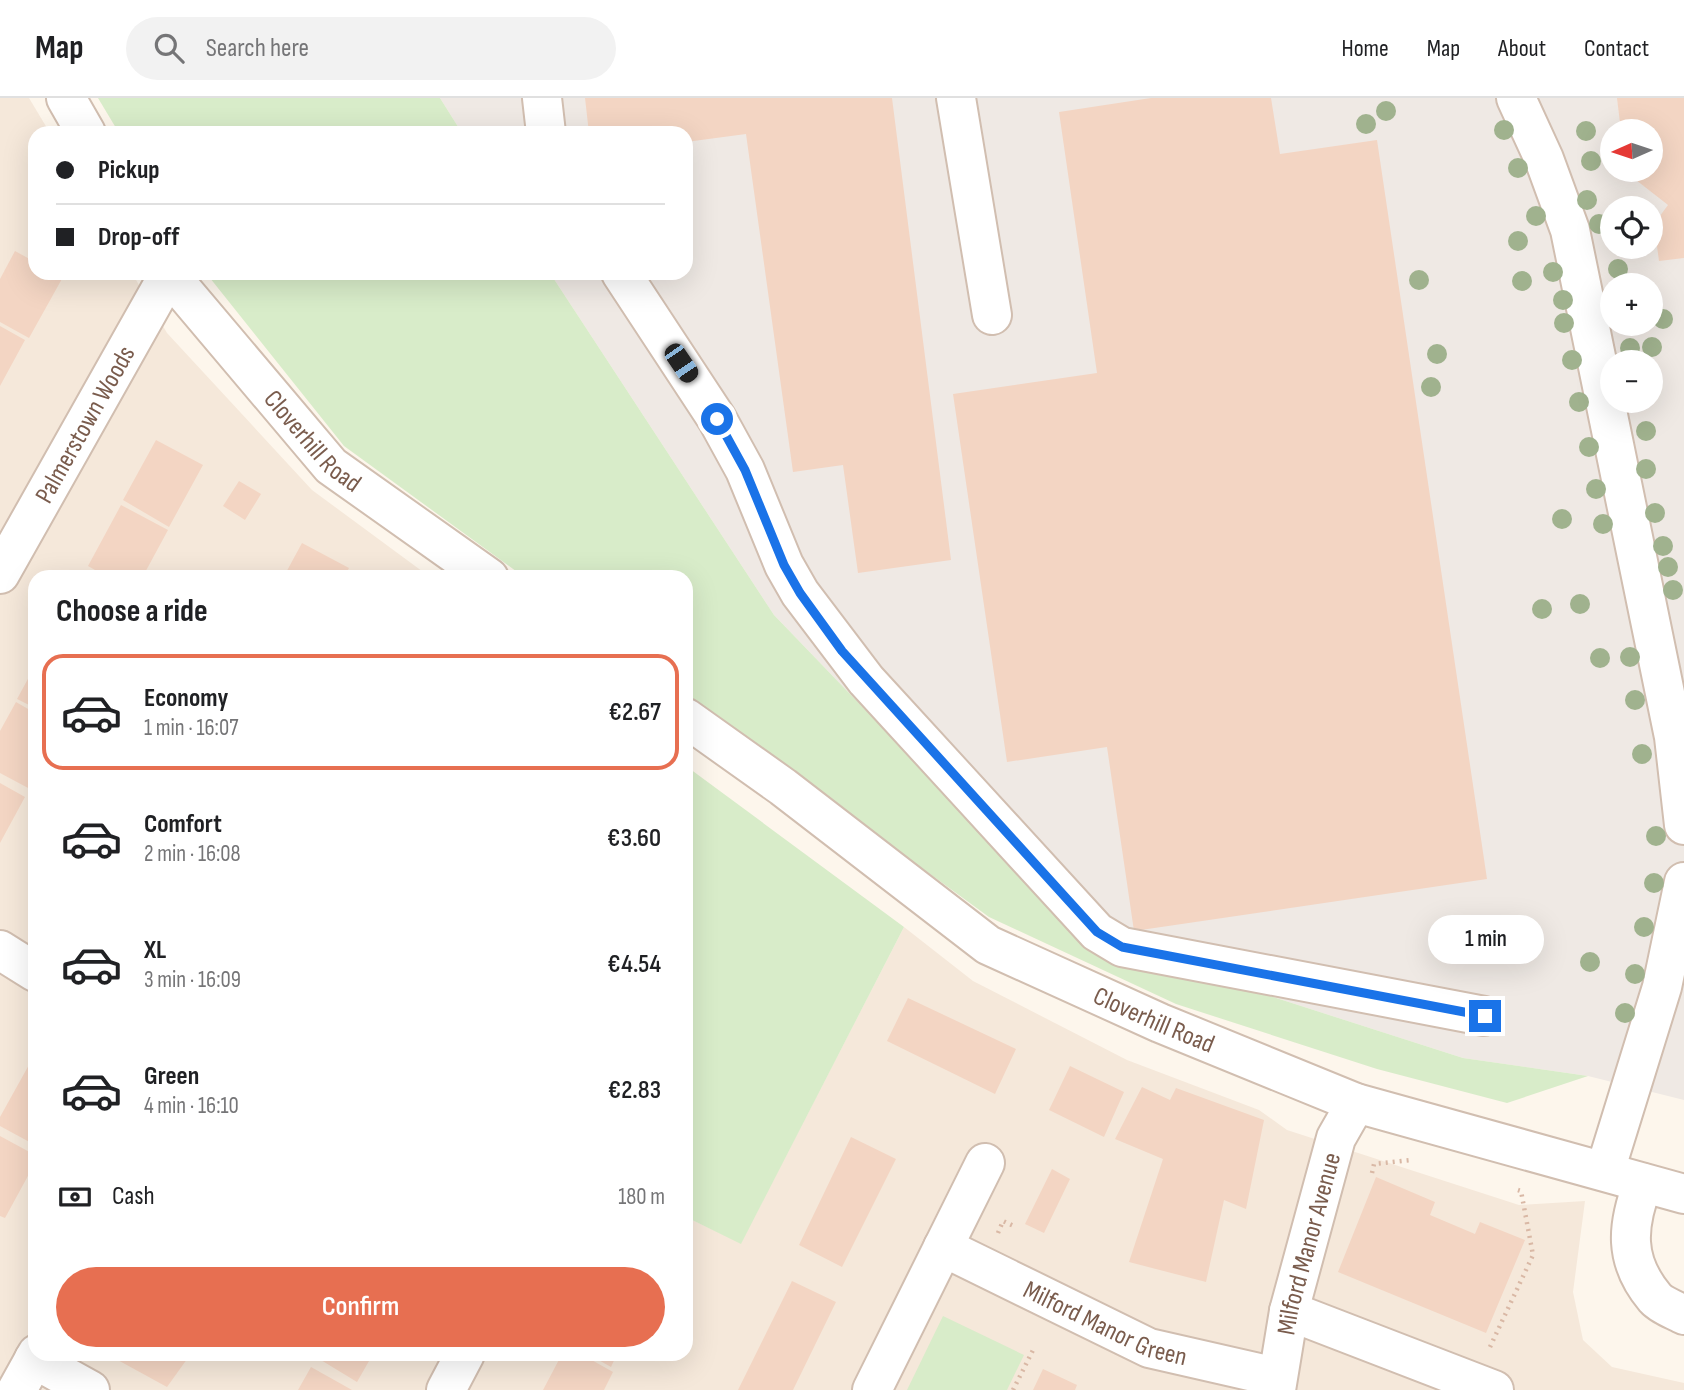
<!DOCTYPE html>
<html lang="en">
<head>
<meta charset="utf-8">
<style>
	:root { --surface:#fff; --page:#f2f2f2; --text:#202124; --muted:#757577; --line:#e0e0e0; --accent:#e76f51 }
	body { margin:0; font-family:"Sofia Sans Condensed",sans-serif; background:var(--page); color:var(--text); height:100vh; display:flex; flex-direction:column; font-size:26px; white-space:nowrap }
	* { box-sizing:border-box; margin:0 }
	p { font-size:23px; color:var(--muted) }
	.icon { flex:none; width:38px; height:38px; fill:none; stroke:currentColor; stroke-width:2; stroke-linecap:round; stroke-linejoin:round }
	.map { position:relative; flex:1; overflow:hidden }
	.details { position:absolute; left:28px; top:472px; width:665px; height:791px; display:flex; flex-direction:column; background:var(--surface); border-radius:21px; box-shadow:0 7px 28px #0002 }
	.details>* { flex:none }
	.banner { position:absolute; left:28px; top:28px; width:665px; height:154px; border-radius:21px; box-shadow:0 7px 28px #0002; display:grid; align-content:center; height:154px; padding:0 28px; background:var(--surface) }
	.needle { width:46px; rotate:267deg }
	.buttons { position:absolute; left:1600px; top:21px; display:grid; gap:14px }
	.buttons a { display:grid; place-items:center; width:63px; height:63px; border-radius:50%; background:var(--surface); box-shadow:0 7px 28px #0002; font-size:35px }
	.end { position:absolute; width:32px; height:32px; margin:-16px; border:9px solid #1a73e8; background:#fff; box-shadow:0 0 0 4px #fff }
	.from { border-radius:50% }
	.bubble { position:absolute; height:49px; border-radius:24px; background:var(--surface); box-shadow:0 7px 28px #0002; font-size:23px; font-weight:600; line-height:49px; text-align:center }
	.car { position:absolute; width:21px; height:42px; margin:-21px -10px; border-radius:9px; box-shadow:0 0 5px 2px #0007; background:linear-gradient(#222 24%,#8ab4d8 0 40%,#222 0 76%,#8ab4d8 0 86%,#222 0) }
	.banner b { display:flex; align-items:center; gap:24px; height:66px; font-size:26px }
	.banner b+b { border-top:2px solid var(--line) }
	.banner i { width:18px; height:18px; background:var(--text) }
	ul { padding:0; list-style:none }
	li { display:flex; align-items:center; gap:21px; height:116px; margin:0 14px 10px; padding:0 14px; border:4px solid transparent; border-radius:21px }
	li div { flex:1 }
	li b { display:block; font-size:26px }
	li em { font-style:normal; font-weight:600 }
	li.current { border-color:var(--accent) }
	li>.icon { width:63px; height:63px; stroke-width:1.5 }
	h2 { padding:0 28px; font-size:32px; line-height:84px }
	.pay { display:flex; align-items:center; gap:18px; height:77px; padding:0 28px; font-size:26px }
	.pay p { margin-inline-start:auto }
	.button { display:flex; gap:14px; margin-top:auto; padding:14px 28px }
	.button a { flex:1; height:80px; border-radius:42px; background:var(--accent); color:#fff; font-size:28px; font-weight:600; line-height:80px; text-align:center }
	header { display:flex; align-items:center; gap:42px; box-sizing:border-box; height:98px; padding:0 35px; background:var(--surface); border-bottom:2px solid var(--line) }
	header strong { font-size:33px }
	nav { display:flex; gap:38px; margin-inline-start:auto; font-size:24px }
	.search { width:490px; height:63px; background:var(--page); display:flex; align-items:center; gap:18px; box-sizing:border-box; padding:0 24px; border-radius:38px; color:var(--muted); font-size:26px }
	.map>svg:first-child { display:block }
</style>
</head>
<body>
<header>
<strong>Map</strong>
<div class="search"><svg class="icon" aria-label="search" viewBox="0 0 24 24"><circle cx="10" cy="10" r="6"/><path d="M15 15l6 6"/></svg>Search here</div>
<nav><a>Home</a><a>Map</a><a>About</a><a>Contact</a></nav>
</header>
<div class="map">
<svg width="1684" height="1292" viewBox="0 0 1684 1292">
	<rect width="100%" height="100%" fill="#fdf6ec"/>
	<path fill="#f5e8da" d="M0 0H29L50 35H35V175H132L167 235 312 392 430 479 35 480V1256H686V1119L741 1145 904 829 973 883 1127 962 1259 1012 1287 1032 1519 1107 1585 1103 1573 1194 1583 1242 1612 1269 1684 1285V1292H0Z"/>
	<path fill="#efe9e4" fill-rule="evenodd" d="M440 0H1684V1002L1588 978 1463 960 1083 838 774 517 550 175H686V35H462ZM1612 33H1650V72H1612ZM1612 110H1650V149H1612ZM1612 187H1650V226H1612ZM1612 264H1650V303H1612Z"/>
	<path fill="#d8ecc9" d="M98 0H440L462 35H119Z
		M206 175H550L774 517 1083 838 1463 960 1588 978 1507 1005 1377 971 1176 906 989 819 686 598V480L524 479 344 348Z
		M686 668 904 829 741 1146 686 1119Z
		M943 1218 1024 1257 1007 1292H907Z"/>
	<path fill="#f3d5c3" d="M585 0H892L951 462 858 475 843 367 793 374 746 36 686 44V35H589Z
		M1151 0H1271L1280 56 1377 42 1487 781 1134 833 1107 649 1007 664 953 296 1097 275 1059 14Z
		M1617 0H1684V160L1659 163 1654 126 1668 107 1636 82 1626 83 1625 72H1650V33H1621Z
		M15 153 35 164V175H56L63 179 29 240 0 224V181Z
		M0 228 25 242 0 288Z
		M156 342 203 367 169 429 123 402Z
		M239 383 261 396 245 422 223 408Z
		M121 407 168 432 142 480H109L88 468Z
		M302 445 349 470 344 480H283Z
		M35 568V610L17 601Z
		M16 604 35 615V681L30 691 0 675V633Z
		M0 685 25 699 0 745Z
		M908 900 1016 951 995 996 887 943Z
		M30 965 35 968V1047L0 1028V1019Z
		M1070 968 1124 994 1104 1039 1049 1012Z
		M1142 989 1170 1002 1176 990 1264 1022 1246 1111 1224 1102 1206 1184 1129 1164 1163 1061 1115 1041Z
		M0 1038 35 1057V1065L5 1120 0 1118Z
		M851 1039 896 1061 842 1169 799 1147Z
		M1052 1071 1070 1081 1044 1135 1025 1126Z
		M1376 1079 1435 1104 1430 1117 1475 1136 1480 1124 1525 1142 1486 1235 1338 1174Z
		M792 1183 836 1204 793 1292H738Z
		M116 1256H188L190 1257 167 1289 114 1260Z
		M311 1256H373L357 1284Z
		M562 1256H581L613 1274 604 1292H543Z
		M588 1256H617L611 1269Z
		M311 1269 352 1292H298Z
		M1043 1271 1077 1287 1075 1292H1033Z"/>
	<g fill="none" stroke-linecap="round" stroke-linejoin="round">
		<g stroke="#d1beb0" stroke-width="42">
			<g id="minor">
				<path d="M66 0 86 35"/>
				<path d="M542 0 546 35"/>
				<path d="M956 0 992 217"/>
				<path d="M1516 0 1544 61 1570 132 1674 639 1684 727"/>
				<path id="s1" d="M168 175 331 368 489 480"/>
				<path d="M621 175 717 321 745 372 784 467 800 495 866 582 1097 834 1122 849 1484 918"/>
				<path id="s2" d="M0 476 169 176"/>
				<path id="s3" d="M686 620 783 689 988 847 1160 925 1356 1005 1684 1096"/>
				<path d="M0 852 35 874"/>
				<path d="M1605 1073 1662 889 1684 784"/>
				<path d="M1643 1085C1627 1127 1623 1162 1655 1200 1661 1207 1675 1212 1684 1217"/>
				<path id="s4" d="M943 1149 1149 1250 1276 1279"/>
				<path d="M1289 1213 1494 1292"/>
				<path d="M34 1261 90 1292"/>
				<path d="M17 1292 37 1256"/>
				<path d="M446 1292 465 1256"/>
				<path d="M872 1292 985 1065"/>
				<path id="s5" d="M1276 1292 1289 1213 1336 1040 1356 1005"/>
			</g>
		</g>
		<path stroke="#d9b8a5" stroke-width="4.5" stroke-dasharray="2 5" stroke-linecap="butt" d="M1372 1075 1374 1066 1412 1062
			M998 1135 1003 1123 1016 1129
			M1490 1249 1533 1157 1521 1093 1518 1092
			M1013 1292 1034 1250"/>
		<use href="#minor" stroke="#fff" stroke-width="38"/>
	</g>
	<g fill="#a0b28e">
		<circle cx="1386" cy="13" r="10"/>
		<circle cx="1366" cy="26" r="10"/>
		<circle cx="1504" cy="32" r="10"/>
		<circle cx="1586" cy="33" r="10"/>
		<circle cx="1591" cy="63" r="10"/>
		<circle cx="1518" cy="70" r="10"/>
		<circle cx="1587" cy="102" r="10"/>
		<circle cx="1536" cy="118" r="10"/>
		<circle cx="1599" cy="126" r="10"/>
		<circle cx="1518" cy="143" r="10"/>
		<circle cx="1618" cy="171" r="10"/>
		<circle cx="1553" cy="174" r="10"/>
		<circle cx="1419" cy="182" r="10"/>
		<circle cx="1522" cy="183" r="10"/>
		<circle cx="1563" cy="202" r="10"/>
		<circle cx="1663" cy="221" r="10"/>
		<circle cx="1564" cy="225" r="10"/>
		<circle cx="1652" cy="249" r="10"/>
		<circle cx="1630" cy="250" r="10"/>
		<circle cx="1437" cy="256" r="10"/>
		<circle cx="1572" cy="262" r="10"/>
		<circle cx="1431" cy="289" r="10"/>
		<circle cx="1579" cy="304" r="10"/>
		<circle cx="1646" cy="333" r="10"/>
		<circle cx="1589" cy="349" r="10"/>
		<circle cx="1646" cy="371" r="10"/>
		<circle cx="1596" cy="391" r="10"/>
		<circle cx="1655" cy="415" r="10"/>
		<circle cx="1562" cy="421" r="10"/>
		<circle cx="1603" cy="426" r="10"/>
		<circle cx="1663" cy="448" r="10"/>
		<circle cx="1668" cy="469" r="10"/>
		<circle cx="1673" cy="492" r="10"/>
		<circle cx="1580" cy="506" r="10"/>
		<circle cx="1542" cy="511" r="10"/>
		<circle cx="1630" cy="559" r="10"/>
		<circle cx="1600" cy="560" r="10"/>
		<circle cx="1635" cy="602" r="10"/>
		<circle cx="1642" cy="656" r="10"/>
		<circle cx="1656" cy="738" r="10"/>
		<circle cx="1654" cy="785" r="10"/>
		<circle cx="1644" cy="829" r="10"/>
		<circle cx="1590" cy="864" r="10"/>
		<circle cx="1635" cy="876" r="10"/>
		<circle cx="1625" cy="915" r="10"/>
	</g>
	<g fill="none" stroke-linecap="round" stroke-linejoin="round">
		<path stroke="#1a73e8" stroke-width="9" d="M717 321 745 372 784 467 800 495 842 553 1097 834 1122 849 1485 918"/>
	</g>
	<g text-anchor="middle" stroke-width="5" stroke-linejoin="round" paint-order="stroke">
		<g font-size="26" fill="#7a5c4d" stroke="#fffaf3">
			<text dy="9" stroke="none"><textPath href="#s2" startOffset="172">Palmerstown Woods</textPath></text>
			<text dy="9" stroke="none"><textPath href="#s1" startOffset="222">Cloverhill Road</textPath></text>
			<text dy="9" stroke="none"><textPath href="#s3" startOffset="560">Cloverhill Road</textPath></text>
			<text dy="9" stroke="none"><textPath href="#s5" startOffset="150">Milford Manor Avenue</textPath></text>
			<text dy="9" stroke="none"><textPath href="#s4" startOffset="180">Milford Manor Green</textPath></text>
		</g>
	</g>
</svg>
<div class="buttons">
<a><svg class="needle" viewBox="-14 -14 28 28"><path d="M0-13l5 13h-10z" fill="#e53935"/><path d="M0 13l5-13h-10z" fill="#757577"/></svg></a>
<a><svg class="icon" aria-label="locate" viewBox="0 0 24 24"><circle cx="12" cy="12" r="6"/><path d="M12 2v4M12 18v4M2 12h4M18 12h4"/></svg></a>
<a>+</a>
<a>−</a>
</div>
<i class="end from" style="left:717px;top:321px"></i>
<i class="end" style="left:1485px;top:918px"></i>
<div class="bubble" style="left:1428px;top:817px;width:116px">1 min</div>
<i class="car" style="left:681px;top:265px;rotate:146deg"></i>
<div class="banner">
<b><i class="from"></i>Pickup</b>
<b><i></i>Drop-off</b>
</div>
<section class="details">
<h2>Choose a ride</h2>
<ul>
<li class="current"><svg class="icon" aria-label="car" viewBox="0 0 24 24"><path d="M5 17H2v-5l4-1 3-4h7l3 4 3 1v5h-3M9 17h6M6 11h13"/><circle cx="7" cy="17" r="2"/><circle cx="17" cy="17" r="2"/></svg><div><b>Economy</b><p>1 min · 16:07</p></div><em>€2.67</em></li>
<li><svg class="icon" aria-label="car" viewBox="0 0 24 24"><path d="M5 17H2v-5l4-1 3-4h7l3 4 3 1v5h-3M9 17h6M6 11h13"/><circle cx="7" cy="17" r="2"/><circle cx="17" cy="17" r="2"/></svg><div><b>Comfort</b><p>2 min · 16:08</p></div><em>€3.60</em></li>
<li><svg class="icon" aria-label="car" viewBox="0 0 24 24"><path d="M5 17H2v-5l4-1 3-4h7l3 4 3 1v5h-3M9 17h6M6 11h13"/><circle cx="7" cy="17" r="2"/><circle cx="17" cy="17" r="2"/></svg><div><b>XL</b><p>3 min · 16:09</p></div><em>€4.54</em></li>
<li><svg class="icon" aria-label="car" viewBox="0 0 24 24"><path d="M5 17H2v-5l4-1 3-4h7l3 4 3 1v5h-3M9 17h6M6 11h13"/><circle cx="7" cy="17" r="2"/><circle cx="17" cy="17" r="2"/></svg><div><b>Green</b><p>4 min · 16:10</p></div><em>€2.83</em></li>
</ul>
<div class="pay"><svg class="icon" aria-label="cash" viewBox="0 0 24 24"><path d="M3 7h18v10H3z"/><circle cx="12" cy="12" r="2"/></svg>Cash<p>180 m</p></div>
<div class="button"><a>Confirm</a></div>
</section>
</div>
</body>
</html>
